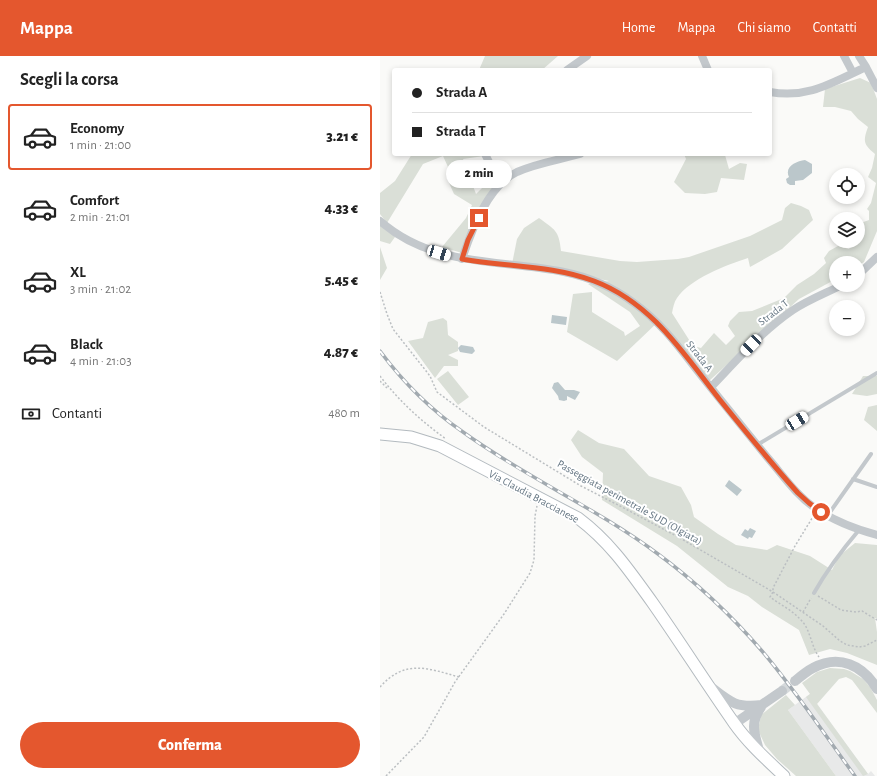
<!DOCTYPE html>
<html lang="it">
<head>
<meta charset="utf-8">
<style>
	:root { --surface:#fff; --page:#f2f2f2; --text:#222; --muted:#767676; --line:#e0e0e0; --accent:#e4572e }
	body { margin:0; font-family:"Alegreya Sans",sans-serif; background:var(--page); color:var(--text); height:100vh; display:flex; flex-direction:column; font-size:15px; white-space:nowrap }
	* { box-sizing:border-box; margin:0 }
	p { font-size:13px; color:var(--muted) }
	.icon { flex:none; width:22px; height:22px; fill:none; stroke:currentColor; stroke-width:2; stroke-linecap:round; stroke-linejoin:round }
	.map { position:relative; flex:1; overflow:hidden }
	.drawer { display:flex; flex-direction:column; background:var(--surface); width:380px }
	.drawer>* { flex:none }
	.guide { position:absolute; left:12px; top:12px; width:380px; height:88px; border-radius:4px; box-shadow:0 2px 6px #0003; display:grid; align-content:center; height:88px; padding:0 20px; background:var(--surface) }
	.controls { position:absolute; left:449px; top:112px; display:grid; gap:8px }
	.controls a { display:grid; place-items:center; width:36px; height:36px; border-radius:50%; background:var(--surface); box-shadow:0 2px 6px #0003; font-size:20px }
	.end { position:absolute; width:18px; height:18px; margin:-9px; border:5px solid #e4572e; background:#fff; box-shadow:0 0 0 2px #fff }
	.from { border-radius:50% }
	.bubble { position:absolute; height:28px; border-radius:14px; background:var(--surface); box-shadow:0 2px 6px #0003; font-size:13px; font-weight:800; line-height:28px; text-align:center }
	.car { position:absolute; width:12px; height:24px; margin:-12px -6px; border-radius:5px; box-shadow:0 0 3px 1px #0007; background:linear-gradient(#fff 24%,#345 0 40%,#fff 0 76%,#345 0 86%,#fff 0) }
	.guide b { display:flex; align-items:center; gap:14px; height:38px; font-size:15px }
	.guide b+b { border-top:1px solid var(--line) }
	.guide i { width:10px; height:10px; background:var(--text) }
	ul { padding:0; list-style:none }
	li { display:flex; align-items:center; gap:12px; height:66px; margin:0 8px 6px; padding:0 12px; border:2px solid transparent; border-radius:4px }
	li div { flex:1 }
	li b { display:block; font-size:15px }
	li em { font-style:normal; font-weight:800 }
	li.on { border-color:var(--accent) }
	li>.icon { width:36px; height:36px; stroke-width:1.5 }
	h2 { padding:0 20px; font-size:18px; line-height:48px }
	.pay { display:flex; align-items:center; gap:10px; height:44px; padding:0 20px; font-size:15px }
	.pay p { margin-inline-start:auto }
	.primary-button { display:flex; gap:8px; margin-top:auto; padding:8px 20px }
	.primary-button a { flex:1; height:46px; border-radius:24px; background:var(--accent); color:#fff; font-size:16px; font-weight:800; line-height:46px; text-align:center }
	header { display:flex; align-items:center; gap:24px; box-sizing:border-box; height:56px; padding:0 20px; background:var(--accent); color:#fff }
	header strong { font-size:19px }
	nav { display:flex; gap:22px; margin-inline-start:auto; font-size:14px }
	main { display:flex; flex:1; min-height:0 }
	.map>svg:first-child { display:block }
</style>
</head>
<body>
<header>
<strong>Mappa</strong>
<nav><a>Home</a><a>Mappa</a><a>Chi siamo</a><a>Contatti</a></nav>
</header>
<main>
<section class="drawer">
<h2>Scegli la corsa</h2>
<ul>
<li class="on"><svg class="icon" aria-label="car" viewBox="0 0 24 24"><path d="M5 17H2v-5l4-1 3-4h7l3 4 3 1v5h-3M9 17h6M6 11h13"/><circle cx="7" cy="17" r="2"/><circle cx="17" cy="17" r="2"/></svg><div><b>Economy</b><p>1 min · 21:00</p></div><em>3.21 €</em></li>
<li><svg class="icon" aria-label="car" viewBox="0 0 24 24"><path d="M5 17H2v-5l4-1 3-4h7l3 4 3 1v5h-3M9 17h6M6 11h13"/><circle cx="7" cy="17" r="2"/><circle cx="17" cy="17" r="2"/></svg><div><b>Comfort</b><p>2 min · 21:01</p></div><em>4.33 €</em></li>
<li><svg class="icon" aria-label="car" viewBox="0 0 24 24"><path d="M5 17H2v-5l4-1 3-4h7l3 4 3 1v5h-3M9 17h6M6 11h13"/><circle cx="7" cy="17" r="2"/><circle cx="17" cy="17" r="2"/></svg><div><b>XL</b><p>3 min · 21:02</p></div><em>5.45 €</em></li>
<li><svg class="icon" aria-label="car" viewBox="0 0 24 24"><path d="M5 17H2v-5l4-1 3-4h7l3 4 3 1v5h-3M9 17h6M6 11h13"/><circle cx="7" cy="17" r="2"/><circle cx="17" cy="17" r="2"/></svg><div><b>Black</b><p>4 min · 21:03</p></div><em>4.87 €</em></li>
</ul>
<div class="pay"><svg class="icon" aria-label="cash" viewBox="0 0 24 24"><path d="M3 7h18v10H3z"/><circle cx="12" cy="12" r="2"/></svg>Contanti<p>480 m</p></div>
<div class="primary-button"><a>Conferma</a></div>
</section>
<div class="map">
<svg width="497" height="720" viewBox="0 0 497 720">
	<rect width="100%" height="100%" fill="#fafaf8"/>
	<path fill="#e8e9e9" d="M430 638 488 718 491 715 495 720H456L408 654Z"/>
	<path fill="#dadfd7" d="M105 0H178L162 14H99Z
		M480 22 491 27 497 43V175L484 206 478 210V207H456V223L419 243 329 325 279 265 237 305 187 276 193 238 212 236V256L244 276 245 280 260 270 250 256 208 228 229 225 157 210 132 208 137 183 144 172 159 162C175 174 179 174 181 195L240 205 257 206 298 203 309 201 370 180 402 164 405 152 411 147 421 150 429 154 433 164 402 193 370 211 368 202C346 209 310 223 297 242 294 246 293 252 292 257L313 290 321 292 334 277 346 289 355 280 348 270 350 265 359 256 372 255 404 242 417 229 434 218 446 207 444 202 449 195 458 190 469 193 472 189V185H478V168L489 164V155L487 153 491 147 496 127 488 121 492 112 495 98C483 88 483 85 488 71L478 63 471 55 455 51H443L445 33Z
		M32 98H111V99L83 103 96 138 110 124 115 129 82 197 62 191 86 162 92 149 74 138 66 120 68 111 63 100 43 108 7 167 0 158V137L15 125Z
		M304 98 345 99 349 113 360 107 367 108 364 124 341 122 337 136 325 138 305 137 294 126 306 103Z
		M0 168 8 174 15 181 10 188 0 185Z
		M0 191 7 212 0 224Z
		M63 262 67 265 68 279 78 286V295L68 299 78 304V310H64L55 322 28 285 43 282 48 266Z
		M68 315 89 341 78 349 57 323Z
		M483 320H497V338L487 340 472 338Z
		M497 349V375L484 364 488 351Z
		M198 374 219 387 244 393 269 420 301 431 311 449 314 461 338 478 356 489 387 494 397 489 430 500 452 514 459 500 475 487 497 489V563L495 562 497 576V609L467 597 450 593 429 599 419 574 382 551 368 540 348 531 297 490 222 444 223 417 202 401 191 384Z
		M450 612 464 613 470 615 483 623 490 631 497 644V657L472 624 466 621 459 623 437 648 488 718 483 720 426 641 430 638 422 627 437 616Z
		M406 639 415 649 408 654 456 720H416L397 703 385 689 378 674 381 659Z"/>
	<path fill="#bbc7cb" d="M425 104 432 108V117L423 124 415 125V129H410L407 127 406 123 409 121C404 111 416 105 425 104Z
		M172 259 187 261 186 269 171 267Z
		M81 289 93 291 95 295 92 298 80 296 78 292Z
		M178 326 185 334H194L200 336 195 344 187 340V344L184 345 179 344 178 340 172 332 174 327Z
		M349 424 362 434 357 440 345 430Z
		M370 472 376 475 372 482 369 481 368 483 361 479 365 473 368 475Z"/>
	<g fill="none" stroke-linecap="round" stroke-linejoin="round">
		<path stroke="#d5d9db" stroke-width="10" stroke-dasharray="10 5" stroke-linecap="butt" d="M402 635 415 625"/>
		<g stroke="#b3babf" stroke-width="13">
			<path id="secondary" d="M0 378 31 381 60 390 198 462C230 486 249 514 272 546 300 586 326 627 354 667 368 687 386 703 404 720"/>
		</g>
		<path stroke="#bbbfc2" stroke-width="1.5" stroke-dasharray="2 2" stroke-linecap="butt" d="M0 236 7 258 13 273 50 320 57 336 104 371 201 430 240 450 300 482 393 536 443 570 460 585 467 589 479 591 485 590 497 584
			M0 320C19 345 41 365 66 383
			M0 325 8 333
			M434 459 415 490 393 532V536L390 541C402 550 416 556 425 569 431 579 432 591 439 601
			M438 540 461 554 476 556 482 555 497 564
			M423 556 431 542
			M0 631C25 603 47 612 79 621
			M6 720 44 681 75 626 124 558 150 517 154 504 155 460 157 450"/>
		<path stroke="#c3c8cc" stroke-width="4" d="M377 389 497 317
			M473 423 497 431
			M448 459 491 398
			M434 537C447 514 462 494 479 474"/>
		<path stroke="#c3c8cc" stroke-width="8" d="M322 0 328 14
			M464 0 473 17
			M479 0 486 11
			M187 14 207 0
			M390 36C428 43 453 26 486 11L497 32
			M105 98 120 128
			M0 165C54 212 120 203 184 216 209 221 234 232 254 247 278 264 296 287 313 309 337 340 362 370 387 401 402 418 416 439 435 452 454 465 475 473 497 479
			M82 203C92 173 108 130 137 116 157 107 179 104 200 98
			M478 219 497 201
			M331 331C357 304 382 275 413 254 428 244 446 237 462 229"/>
		<path stroke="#c3c8cc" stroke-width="10" d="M415 625C421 620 427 615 433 612 459 598 483 609 497 633
			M332 632C351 647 357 652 382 649
			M354 668 402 635
			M380 698C375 679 369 668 381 651"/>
		<use href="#secondary" stroke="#fff" stroke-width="11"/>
		<g stroke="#a2aab0" stroke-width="3.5">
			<path id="rail" d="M0 295C23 326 51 354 83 376 145 421 216 452 278 498 316 526 351 559 382 595 416 635 444 678 475 720"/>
		</g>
		<use href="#rail" stroke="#fff" stroke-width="2" stroke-dasharray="6" stroke-linecap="butt"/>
	</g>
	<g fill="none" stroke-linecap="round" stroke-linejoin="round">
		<path stroke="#e4572e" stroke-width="5" d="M99 162 88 184 82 203C126 211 172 209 214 225 272 247 303 297 340 344 365 375 391 407 418 437L429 447 441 456"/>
	</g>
	<g text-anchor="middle" stroke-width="4" stroke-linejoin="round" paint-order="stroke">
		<g font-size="11" fill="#657683" stroke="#fff">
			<text transform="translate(393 256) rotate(-38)" y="4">Strada T</text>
			<text transform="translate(320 300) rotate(52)" y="4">Strada A</text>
			<text transform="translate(154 440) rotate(28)" y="4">Via Claudia Braccianese</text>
			<text transform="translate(250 446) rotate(29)" y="4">Passeggiata perimetrale SUD (Olgiata)</text>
		</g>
	</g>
</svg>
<div class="controls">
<a><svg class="icon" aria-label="locate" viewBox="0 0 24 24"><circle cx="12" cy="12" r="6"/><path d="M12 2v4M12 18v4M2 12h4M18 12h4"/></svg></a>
<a><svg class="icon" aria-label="layers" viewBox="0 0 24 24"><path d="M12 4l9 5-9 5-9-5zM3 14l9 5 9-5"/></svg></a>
<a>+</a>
<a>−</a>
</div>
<i class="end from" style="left:441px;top:456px"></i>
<i class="end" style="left:99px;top:162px"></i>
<div class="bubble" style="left:66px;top:104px;width:66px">2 min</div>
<i class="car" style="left:59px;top:197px;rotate:107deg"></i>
<i class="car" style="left:371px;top:289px;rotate:224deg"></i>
<i class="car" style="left:417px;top:365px;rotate:59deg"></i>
<div class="guide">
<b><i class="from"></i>Strada A</b>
<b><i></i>Strada T</b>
</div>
</div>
</main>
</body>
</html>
